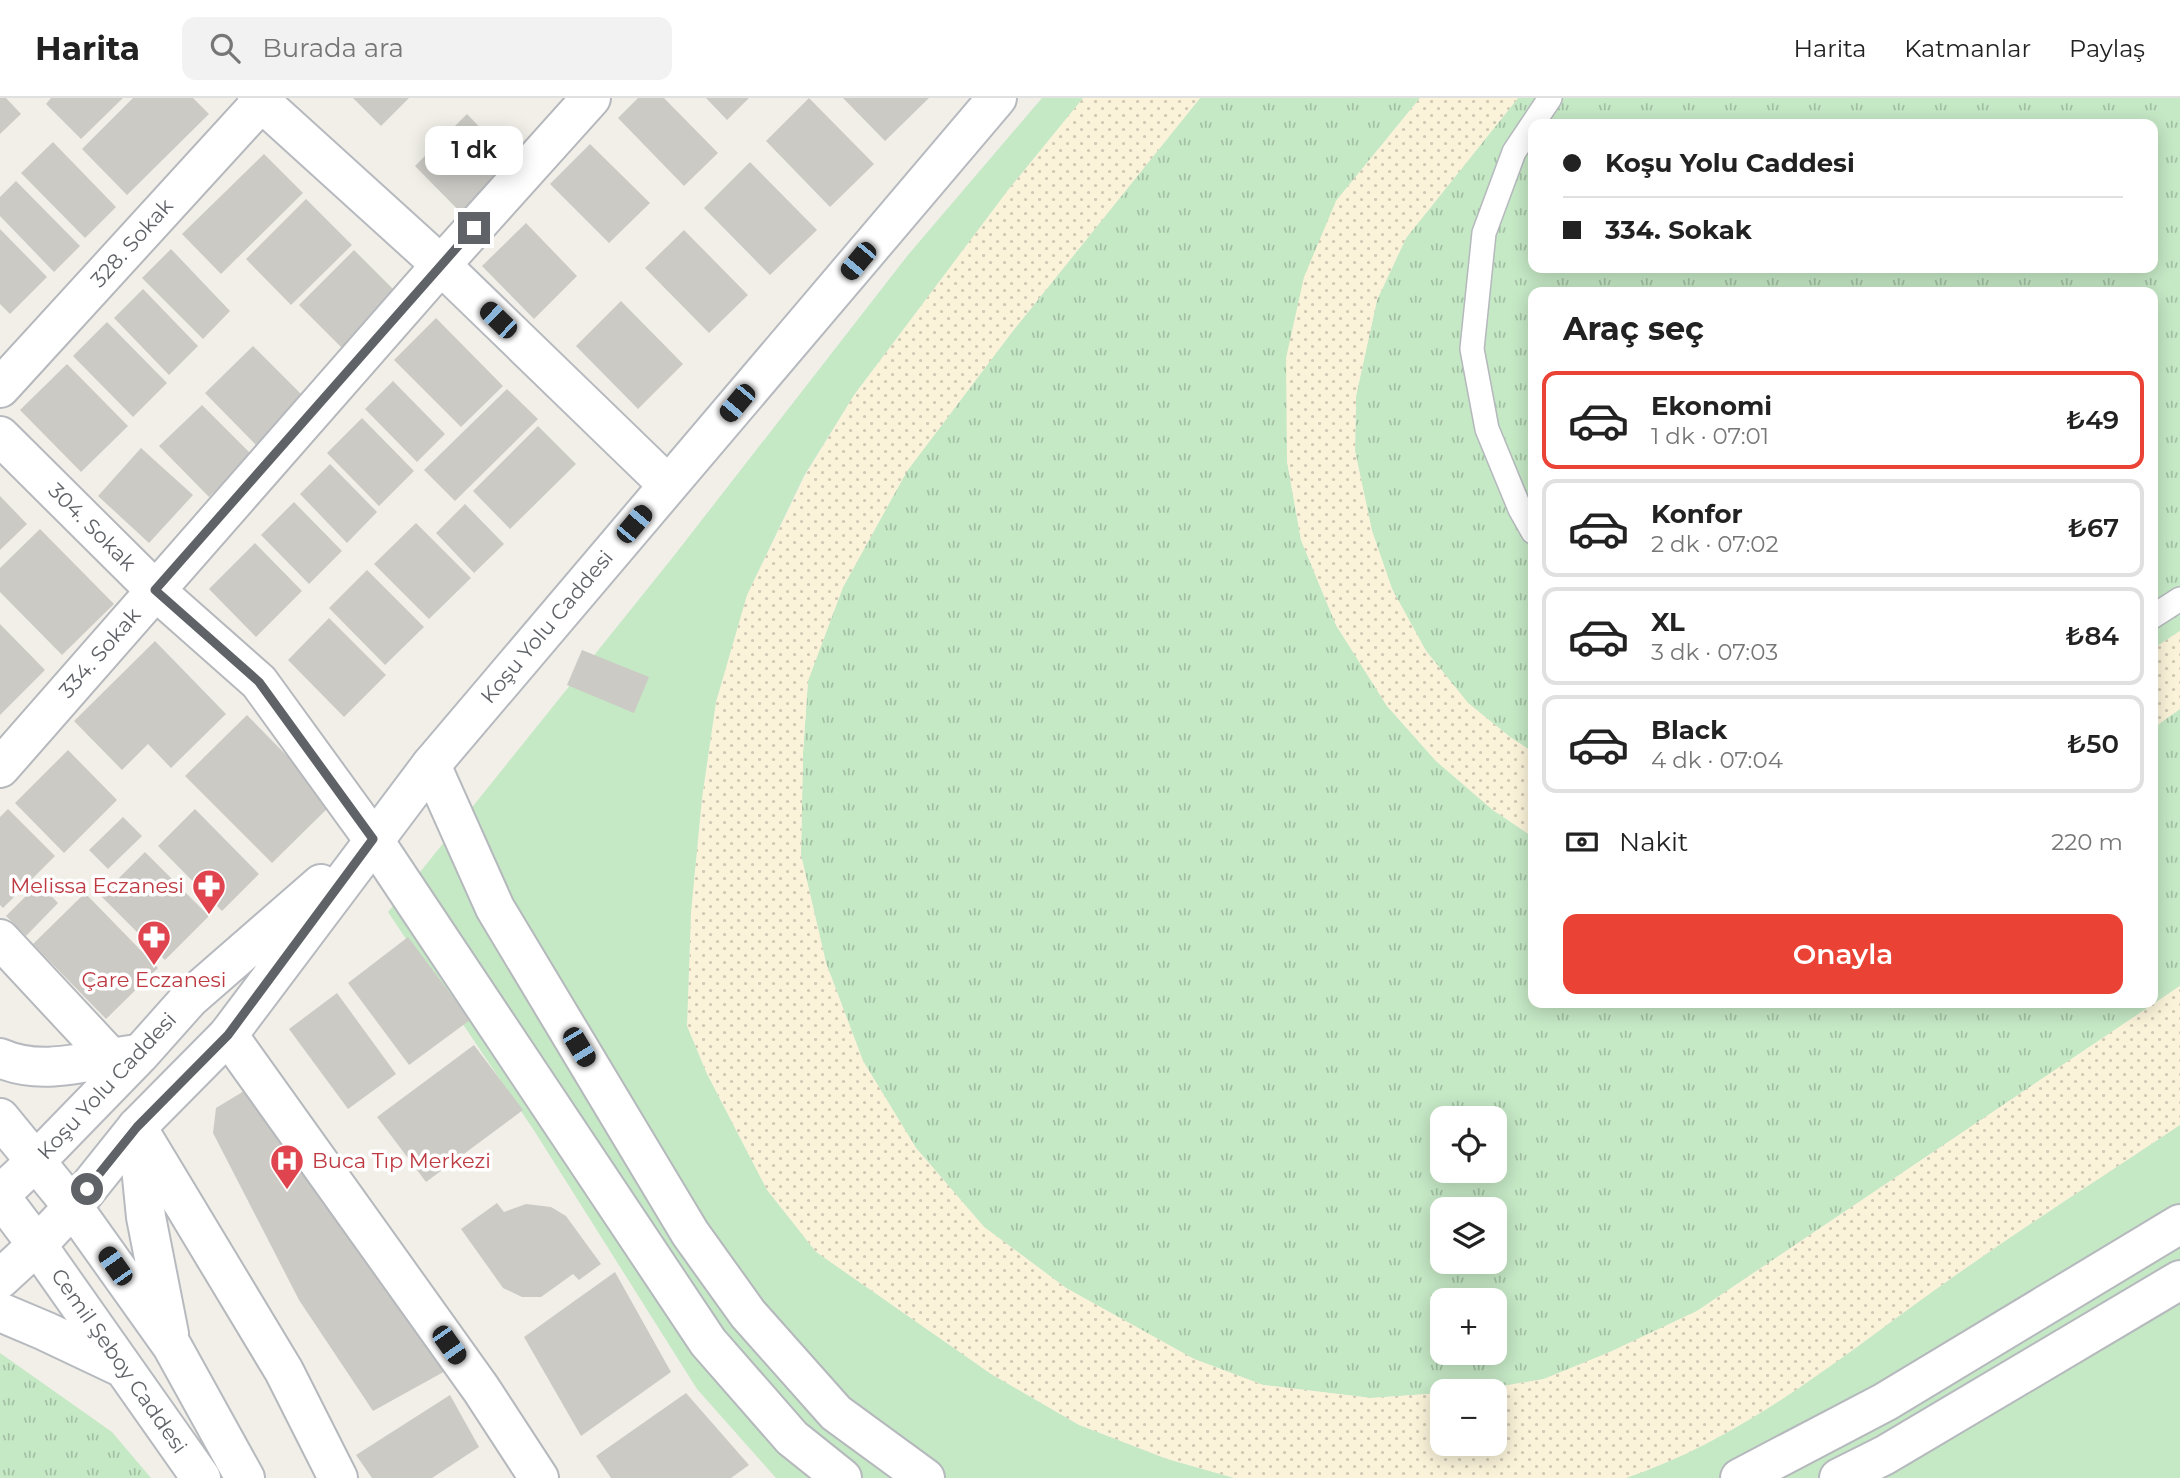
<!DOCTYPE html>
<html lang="tr">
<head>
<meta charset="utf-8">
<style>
	:root { --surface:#fff; --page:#f2f2f2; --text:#222; --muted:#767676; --line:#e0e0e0; --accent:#ea4335 }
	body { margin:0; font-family:Montserrat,sans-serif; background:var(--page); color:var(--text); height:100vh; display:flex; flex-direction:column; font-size:26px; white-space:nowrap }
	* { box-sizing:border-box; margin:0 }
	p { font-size:23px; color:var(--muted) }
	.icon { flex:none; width:38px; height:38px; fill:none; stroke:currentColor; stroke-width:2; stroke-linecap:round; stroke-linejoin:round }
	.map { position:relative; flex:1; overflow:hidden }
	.details { position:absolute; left:1528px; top:189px; width:630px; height:721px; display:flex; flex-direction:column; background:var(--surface); border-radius:14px; box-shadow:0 4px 18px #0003 }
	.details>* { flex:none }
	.banner { position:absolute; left:1528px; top:21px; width:630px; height:154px; border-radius:14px; box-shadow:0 4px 18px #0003; display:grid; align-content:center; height:154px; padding:0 35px; background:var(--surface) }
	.controls { position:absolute; left:1430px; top:1008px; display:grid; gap:14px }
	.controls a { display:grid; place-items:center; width:77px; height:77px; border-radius:14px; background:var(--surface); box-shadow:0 4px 18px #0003; font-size:35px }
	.end { position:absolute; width:32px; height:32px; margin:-16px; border:9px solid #5f6368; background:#fff; box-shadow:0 0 0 4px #fff }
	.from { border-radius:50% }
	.bubble { position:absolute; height:49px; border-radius:14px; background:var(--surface); box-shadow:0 4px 18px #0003; font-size:23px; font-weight:600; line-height:49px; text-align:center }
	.car { position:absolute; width:21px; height:42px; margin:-21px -10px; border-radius:9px; box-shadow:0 0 5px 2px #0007; background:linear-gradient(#222 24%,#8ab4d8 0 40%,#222 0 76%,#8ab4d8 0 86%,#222 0) }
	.banner b { display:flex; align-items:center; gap:24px; height:66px; font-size:26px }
	.banner b+b { border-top:2px solid var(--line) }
	.banner i { width:18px; height:18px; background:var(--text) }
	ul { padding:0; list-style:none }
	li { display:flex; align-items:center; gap:21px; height:98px; margin:0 14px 10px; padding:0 21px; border:4px solid var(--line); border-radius:14px }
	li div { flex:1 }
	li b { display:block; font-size:26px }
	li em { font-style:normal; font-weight:600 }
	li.selected { border-color:var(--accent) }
	li>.icon { width:63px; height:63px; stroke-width:1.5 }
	h2 { padding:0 35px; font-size:32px; line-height:84px }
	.pay { display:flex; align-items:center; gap:18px; height:77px; padding:0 35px; font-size:26px }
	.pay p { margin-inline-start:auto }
	.action { display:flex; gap:14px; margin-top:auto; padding:14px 35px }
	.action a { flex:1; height:80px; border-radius:14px; background:var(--accent); color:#fff; font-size:28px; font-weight:600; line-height:80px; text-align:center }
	header { display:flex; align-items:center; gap:42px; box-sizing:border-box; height:98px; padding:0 35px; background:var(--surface); border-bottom:2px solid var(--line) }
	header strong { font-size:33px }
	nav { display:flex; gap:38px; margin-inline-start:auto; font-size:24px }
	.search { width:490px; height:63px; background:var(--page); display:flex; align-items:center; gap:18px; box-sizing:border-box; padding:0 24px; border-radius:14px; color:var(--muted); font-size:26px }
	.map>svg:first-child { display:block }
</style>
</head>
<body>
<header>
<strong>Harita</strong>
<div class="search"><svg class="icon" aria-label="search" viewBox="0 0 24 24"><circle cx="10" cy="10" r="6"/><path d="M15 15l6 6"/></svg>Burada ara</div>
<nav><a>Harita</a><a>Katmanlar</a><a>Paylaş</a></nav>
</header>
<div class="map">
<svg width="2180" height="1380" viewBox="0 0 2180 1380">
	<defs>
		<pattern id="grass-tufts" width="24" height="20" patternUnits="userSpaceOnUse" patternTransform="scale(1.75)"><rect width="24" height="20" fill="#c5e8c5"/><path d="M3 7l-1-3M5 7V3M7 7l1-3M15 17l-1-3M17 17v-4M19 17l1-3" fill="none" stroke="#a3c0a4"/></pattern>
		<pattern id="sand-dots" width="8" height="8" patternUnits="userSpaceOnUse" patternTransform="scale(1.75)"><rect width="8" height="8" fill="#fbf3d9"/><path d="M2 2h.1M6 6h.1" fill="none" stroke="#cec8b4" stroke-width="1.8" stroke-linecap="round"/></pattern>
	</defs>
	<rect width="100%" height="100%" fill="#f1efe8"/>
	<path fill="url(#grass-tufts)" fill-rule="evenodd" d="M1200 0H1420L1336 103 1287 363 1301 442 1336 527 1387 608 1436 663 1493 712 1533 739V905H2152L2153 630 2180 611V888L1697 1213 1610 1254 1544 1281 1474 1293H1442V1295L1371 1300 1263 1287 1194 1261 1066 1190 984 1129 916 1050 863 963 826 865 801 757 803 655 808 582 843 489 907 373 1012 234ZM1442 1020H1494V1073H1442ZM1442 1111H1494V1164H1442ZM1442 1202H1494V1255H1442Z
		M1518 0H2180V533L2153 551 2152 194H1533V654L1510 639 1468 605 1426 553 1392 491 1372 433 1355 353 1356 298 1377 202 1406 140ZM1533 26H2152V170H1533Z
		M0 1255 112 1334 151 1380H0Z"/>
	<path fill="url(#sand-dots)" d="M1083 0H1200L1012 234 907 373 843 489 808 583 803 655 801 757 826 865 863 963 916 1050 984 1129 1066 1190 1194 1261 1263 1287 1371 1300 1442 1295V1346H1494V1293H1474L1544 1281 1610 1254 1697 1213 2180 888V1027C2101 1080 2020 1131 1942 1187 1842 1258 1744 1341 1626 1380H1234L1167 1361 1079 1327 991 1276 816 1154 767 1092 707 976 687 928 691 814 702 700 716 604 747 497 805 378 854 297 1008 92Z
		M1420 0H1518L1406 140 1377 202 1356 298 1355 353 1372 433 1392 491 1426 553 1468 605 1510 639 1533 654V739L1493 712 1436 663 1387 608 1336 527 1301 442 1287 363 1286 260 1304 179 1336 103Z
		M2180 533V611L2153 630V551Z"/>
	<path fill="#c5e8c5" d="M1042 0H1083L1008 92 854 297 804 378 747 497 716 604 702 700 691 814 687 928 707 976 767 1092 816 1154 991 1276 1079 1327 1167 1361 1234 1380H776L697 1291 535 1034 388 814 673 459 908 157Z
		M2180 1027V1380H1626C1744 1341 1842 1258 1942 1187 2020 1131 2101 1080 2180 1027Z"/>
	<path fill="#cccac5" d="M0 0H6L21 16 0 36Z
		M51 0H123L81 41 46 6Z
		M133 0H193L209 16 127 97 82 51Z
		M353 0H409L381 28Z
		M638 0H664L718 55 684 88 618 20Z
		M706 0H749L727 22Z
		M809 0 874 66 830 109 766 43Z
		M843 0H929L885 43Z
		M467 16 522 73 470 124 415 68Z
		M53 44 116 109 85 140 21 75Z
		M590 46 650 105 609 145 550 86Z
		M264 56 303 95 221 176 182 136Z
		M750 64 817 132 770 177 704 110Z
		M16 83 80 148 54 174 0 118V99Z
		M306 101 352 147 291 207 246 161Z
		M526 125 577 178 534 221 482 168Z
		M0 131 47 179 10 216 0 206Z
		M684 132 748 197 709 235 645 170Z
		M171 151 230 213 203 241 142 180Z
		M354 152 399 197 344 252 299 207Z
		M143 191 198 248 169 277 114 220Z
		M621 203 683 266 638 311 576 248Z
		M436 220 503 288 461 329 394 262Z
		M107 224 167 285 133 319 73 258Z
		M253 248 307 302 259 350 205 295Z
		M67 266 128 328 81 374 20 312Z
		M393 283 445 336 417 364 365 311Z
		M507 291 538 321 455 403 424 372Z
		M202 307 252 357 209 399 159 348Z
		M362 320 414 373 379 408 327 355Z
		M538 328 576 366 510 431 473 393Z
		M141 350 193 397 149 445 98 398Z
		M330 366 377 414 347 445 300 396Z
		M0 398 27 426 0 452Z
		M294 404 342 453 309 486 261 437Z
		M465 406 504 446 474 475 436 435Z
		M416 425 471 480 429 521 374 466Z
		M40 431 114 506 62 557 0 494V470Z
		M255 445 302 493 256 539 209 491Z
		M367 472 424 529 385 567 329 510Z
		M329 520 386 577 344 619 288 562Z
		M0 526 45 572 0 617Z
		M155 543 226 616 171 670 148 646 122 672 74 623Z
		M582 552 649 579 634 615 567 587Z
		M247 617 333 705 272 765 185 678Z
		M68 652 117 702 64 755 15 705Z
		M8 711 55 758 3 810 0 807V719Z
		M195 711 259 776 222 813 158 748Z
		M123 719 142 738 108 771 89 752Z
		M145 754 209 818 165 862 101 798Z
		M39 785 58 805 26 838 6 818Z
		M85 795 158 870 106 921 33 846Z
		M408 839 470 922 409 967 348 885Z
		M337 895 396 976 348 1011 289 931Z
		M474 947 523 1012 426 1084 377 1019Z
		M244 993 449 1271 373 1313 299 1202 213 1035 216 1010Z
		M497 1105 504 1114 526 1106 551 1109 566 1118 601 1166 579 1182 573 1176 541 1199H522L503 1190 461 1131Z
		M615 1174 671 1274 581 1338 524 1239Z
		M686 1295 749 1367 731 1380H611L596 1358Z
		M450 1297 479 1349 432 1380H372L356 1357Z"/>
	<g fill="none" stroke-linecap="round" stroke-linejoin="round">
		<g stroke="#b5b8bc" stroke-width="26">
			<path id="lane" d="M1533 434 1520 411 1487 331 1472 251 1484 135 1514 54 1550 0
				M2152 519 2180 501"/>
		</g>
		<g stroke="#b5b8bc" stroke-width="42">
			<path id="street" d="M0 290 265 0
				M0 338 155 492 259 584 373 741 708 1244 792 1340 842 1380
				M431 667 495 810 690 1135 748 1216 836 1315 925 1380
				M0 670 441 167 591 0
				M0 841 110 959
				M228 937 481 1291 539 1380
				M137 1029 284 1273 338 1380
				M1740 1380 1885 1304 2180 1126
				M1839 1380 1885 1357 2180 1182"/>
		</g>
		<g stroke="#b6babf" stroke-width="42">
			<path id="secondary" d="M257 0 441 167 667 386
				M0 960C45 980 93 960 140 956
				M0 1020 73 1109 172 1248 245 1380
				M137 1029 146 1119 169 1236
				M0 1097 36 1063 140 956 189 901 321 786
				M0 1098 37 1147 201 1380
				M0 1181 37 1147 73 1109 137 1029 228 937 431 667 997 0
				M0 1214 45 1233 121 1269"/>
		</g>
		<use href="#lane" stroke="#fff" stroke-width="23"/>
		<use href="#street" stroke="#fff" stroke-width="38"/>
		<use href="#secondary" stroke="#fff" stroke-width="38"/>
	</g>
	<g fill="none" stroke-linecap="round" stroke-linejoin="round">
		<path stroke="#5f6368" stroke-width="9" d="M87 1091 137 1029 228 937 373 741 259 584 155 492 474 130"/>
	</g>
	<defs>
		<g id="pharmacy-pin" transform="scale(1.75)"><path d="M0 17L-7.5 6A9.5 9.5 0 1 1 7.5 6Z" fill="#e0444e" stroke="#fff"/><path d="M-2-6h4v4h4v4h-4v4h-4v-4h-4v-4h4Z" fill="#fff"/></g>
		<g id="hospital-pin" transform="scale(1.75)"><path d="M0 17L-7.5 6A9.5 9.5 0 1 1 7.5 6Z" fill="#e0444e" stroke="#fff"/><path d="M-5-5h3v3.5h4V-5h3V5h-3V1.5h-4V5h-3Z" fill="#fff"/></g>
	</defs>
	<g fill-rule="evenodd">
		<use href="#pharmacy-pin" x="209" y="788"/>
		<use href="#pharmacy-pin" x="154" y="839"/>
		<use href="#hospital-pin" x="287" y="1063"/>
	</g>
	<g text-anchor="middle" stroke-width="7" stroke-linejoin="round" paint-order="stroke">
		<g font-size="21" fill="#5f6368" stroke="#fff">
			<text transform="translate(132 145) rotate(-48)" y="7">328. Sokak</text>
			<text transform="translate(92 429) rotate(45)" y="7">304. Sokak</text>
			<text transform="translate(547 529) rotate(-50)" y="7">Koşu Yolu Caddesi</text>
			<text transform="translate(100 555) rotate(-49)" y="7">334. Sokak</text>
			<text transform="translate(107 988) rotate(-47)" y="7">Koşu Yolu Caddesi</text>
			<text transform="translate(119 1263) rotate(55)" y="7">Cemil Şeboy Caddesi</text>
		</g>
		<g font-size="21" fill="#be3a42" stroke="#fff" text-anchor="end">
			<text x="184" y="795">Melissa Eczanesi</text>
			<text x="154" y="889" text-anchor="middle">Çare Eczanesi</text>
			<text x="312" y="1070" text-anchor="start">Buca Tıp Merkezi</text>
		</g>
	</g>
</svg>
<div class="controls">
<a><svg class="icon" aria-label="locate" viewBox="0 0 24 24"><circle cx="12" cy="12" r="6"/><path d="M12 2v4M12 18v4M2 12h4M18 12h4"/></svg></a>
<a><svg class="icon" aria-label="layers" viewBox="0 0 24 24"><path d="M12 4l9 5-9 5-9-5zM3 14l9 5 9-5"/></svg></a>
<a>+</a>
<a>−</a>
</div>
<i class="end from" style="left:87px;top:1091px"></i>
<i class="end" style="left:474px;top:130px"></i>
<div class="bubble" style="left:425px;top:28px;width:98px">1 dk</div>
<i class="car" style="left:858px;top:163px;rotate:220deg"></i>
<i class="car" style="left:498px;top:222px;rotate:314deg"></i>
<i class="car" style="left:737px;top:305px;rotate:220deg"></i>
<i class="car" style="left:634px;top:426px;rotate:40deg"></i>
<i class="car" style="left:579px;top:949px;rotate:149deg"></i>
<i class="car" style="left:115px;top:1168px;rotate:325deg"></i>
<i class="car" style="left:449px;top:1247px;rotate:145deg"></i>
<div class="banner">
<b><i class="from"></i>Koşu Yolu Caddesi</b>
<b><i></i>334. Sokak</b>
</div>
<section class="details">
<h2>Araç seç</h2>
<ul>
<li class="selected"><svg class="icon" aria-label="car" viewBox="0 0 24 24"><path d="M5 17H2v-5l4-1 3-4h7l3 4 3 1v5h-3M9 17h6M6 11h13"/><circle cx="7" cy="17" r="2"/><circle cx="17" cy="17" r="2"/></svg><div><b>Ekonomi</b><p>1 dk · 07:01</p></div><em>₺49</em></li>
<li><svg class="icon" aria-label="car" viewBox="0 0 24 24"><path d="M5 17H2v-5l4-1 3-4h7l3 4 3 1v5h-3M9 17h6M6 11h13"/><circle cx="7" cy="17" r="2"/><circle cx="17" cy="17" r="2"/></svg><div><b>Konfor</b><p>2 dk · 07:02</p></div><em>₺67</em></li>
<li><svg class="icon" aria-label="car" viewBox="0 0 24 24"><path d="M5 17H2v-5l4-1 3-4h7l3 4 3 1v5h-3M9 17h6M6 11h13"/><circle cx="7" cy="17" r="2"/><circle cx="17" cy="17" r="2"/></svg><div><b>XL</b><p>3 dk · 07:03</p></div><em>₺84</em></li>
<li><svg class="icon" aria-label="car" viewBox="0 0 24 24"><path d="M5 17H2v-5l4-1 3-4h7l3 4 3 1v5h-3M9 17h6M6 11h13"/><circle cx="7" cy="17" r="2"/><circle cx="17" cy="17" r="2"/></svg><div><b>Black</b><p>4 dk · 07:04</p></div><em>₺50</em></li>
</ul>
<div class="pay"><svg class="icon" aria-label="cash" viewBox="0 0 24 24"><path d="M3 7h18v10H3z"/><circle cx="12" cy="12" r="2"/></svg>Nakit<p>220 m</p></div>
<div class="action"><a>Onayla</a></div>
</section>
</div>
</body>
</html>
